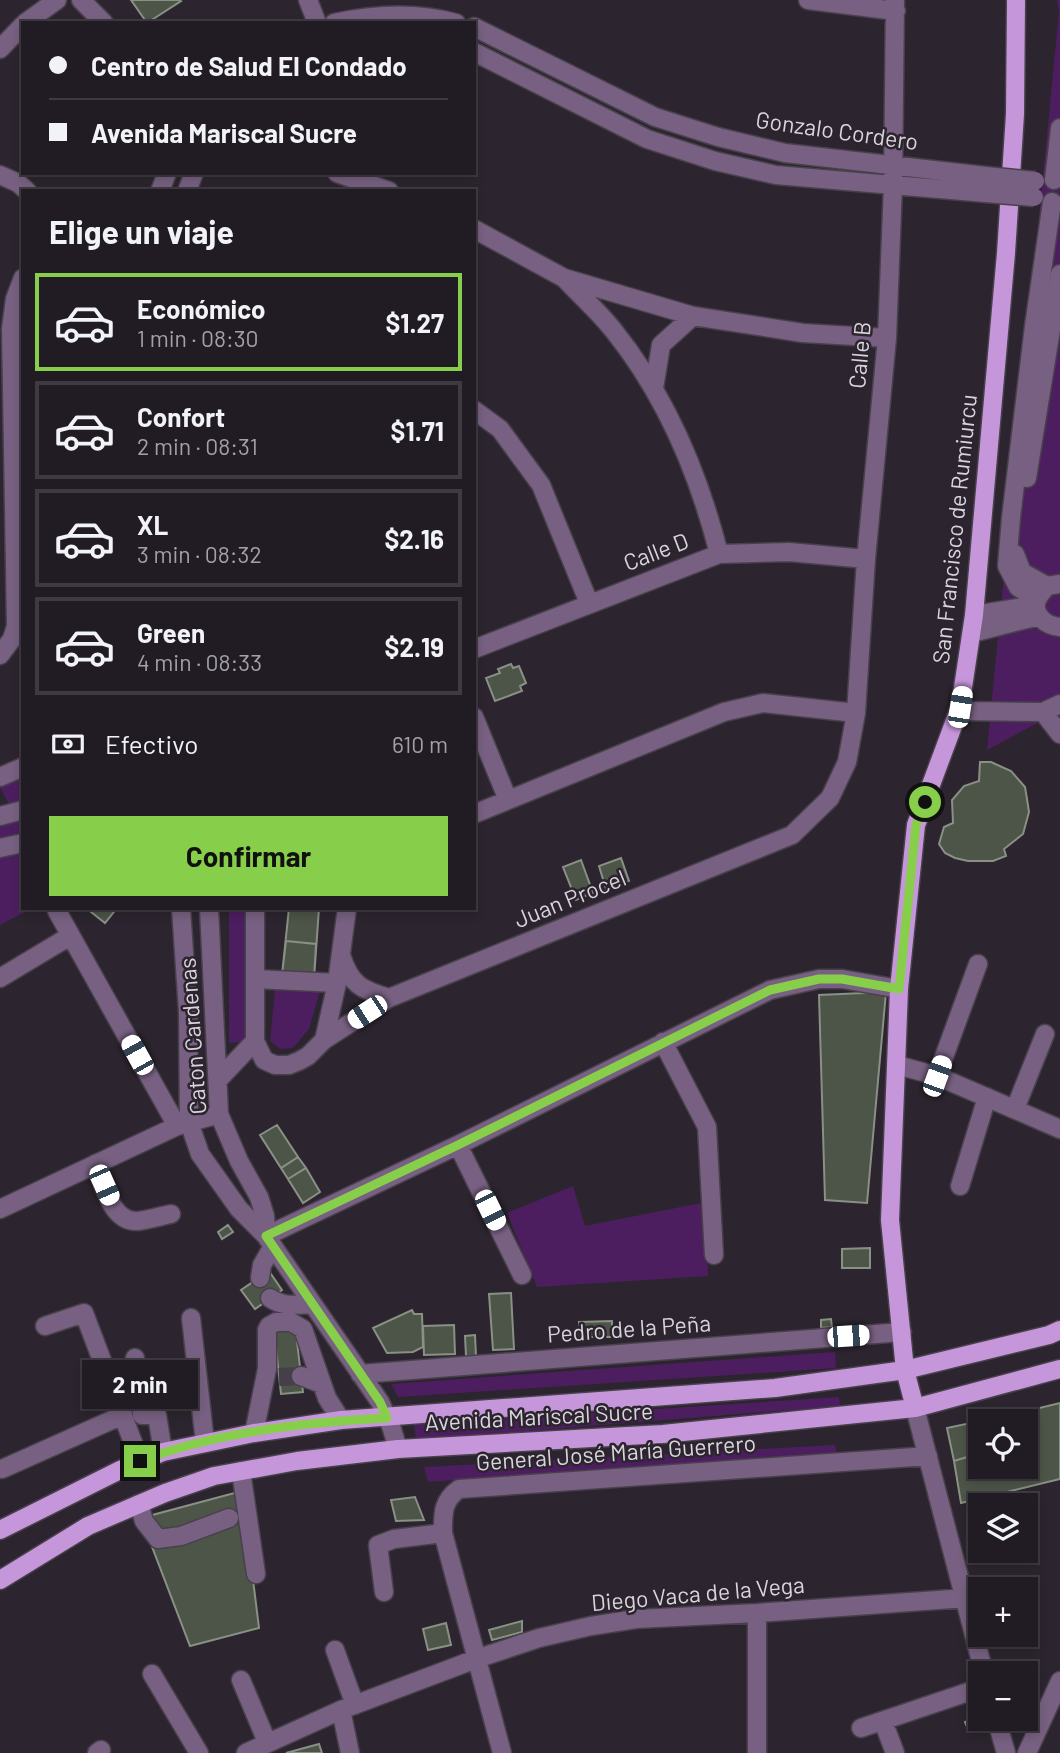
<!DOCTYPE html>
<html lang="es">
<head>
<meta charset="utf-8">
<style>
	:root { --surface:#211c23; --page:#29252b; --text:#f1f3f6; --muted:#a2a1a6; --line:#3e3a41; --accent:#87cf4a }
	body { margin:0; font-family:Barlow,sans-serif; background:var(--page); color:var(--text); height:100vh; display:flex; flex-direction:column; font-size:26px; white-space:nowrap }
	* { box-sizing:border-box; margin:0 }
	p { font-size:23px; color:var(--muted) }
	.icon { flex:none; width:38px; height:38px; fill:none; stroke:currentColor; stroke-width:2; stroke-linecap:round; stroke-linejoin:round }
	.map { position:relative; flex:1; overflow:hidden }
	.sheet { position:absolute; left:21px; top:189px; width:455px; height:721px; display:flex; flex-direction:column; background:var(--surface); border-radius:0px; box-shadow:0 4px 10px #0003,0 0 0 2px var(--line) }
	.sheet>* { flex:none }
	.top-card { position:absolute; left:21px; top:21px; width:455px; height:154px; border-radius:0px; box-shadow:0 4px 10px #0003,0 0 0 2px var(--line); display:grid; align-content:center; height:154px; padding:0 28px; background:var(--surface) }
	.controls { position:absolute; left:968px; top:1409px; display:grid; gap:14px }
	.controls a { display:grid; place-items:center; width:70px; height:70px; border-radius:0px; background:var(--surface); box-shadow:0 4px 10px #0003,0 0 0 2px var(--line); font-size:35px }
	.end { position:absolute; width:32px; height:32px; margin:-16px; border:9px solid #87cf4a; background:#111; box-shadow:0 0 0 4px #111 }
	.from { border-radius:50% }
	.bubble { position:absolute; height:49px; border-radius:0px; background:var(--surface); box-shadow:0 4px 10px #0003,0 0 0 2px var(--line); font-size:23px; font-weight:700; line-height:49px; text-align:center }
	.car { position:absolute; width:21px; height:42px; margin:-21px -10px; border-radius:9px; box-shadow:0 0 5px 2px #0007; background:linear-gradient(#fff 24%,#345 0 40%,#fff 0 76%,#345 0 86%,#fff 0) }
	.top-card b { display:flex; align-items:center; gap:24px; height:66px; font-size:26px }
	.top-card b+b { border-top:2px solid var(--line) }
	.top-card i { width:18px; height:18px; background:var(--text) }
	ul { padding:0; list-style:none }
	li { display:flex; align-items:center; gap:21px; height:98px; margin:0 14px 10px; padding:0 14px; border:4px solid var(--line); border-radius:0px }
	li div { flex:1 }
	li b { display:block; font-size:26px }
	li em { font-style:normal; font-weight:700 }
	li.on { border-color:var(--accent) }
	li>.icon { width:63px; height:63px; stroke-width:1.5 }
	h2 { padding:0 28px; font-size:32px; line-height:84px }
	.pay { display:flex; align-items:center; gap:18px; height:77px; padding:0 28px; font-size:26px }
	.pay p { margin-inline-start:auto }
	.button { display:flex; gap:14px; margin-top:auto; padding:14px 28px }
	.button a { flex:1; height:80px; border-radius:0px; background:var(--accent); color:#111; font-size:28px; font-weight:700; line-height:80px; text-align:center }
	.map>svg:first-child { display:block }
</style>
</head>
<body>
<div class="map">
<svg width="1060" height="1753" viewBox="0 0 1060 1753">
	<rect width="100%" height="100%" fill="#2c252f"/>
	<path fill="#4d1e5f" d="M1057 0H1060V711L987 750 1059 12Z
		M23 773V804L11 807 0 788V784Z
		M23 818V835L0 840V823Z
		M18 853 23 861V908H32L0 925V858Z
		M229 908H249L246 1041 229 1043Z
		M275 990 320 991 309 1029 293 1048 280 1049 270 1041Z
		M573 1186 585 1226 706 1202 708 1276 537 1287 507 1213Z
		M835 1352 836 1368 398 1397 391 1384Z
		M839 1397 840 1406 416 1440 414 1425Z
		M835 1445 837 1453 428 1482 424 1467Z"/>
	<path fill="#4d5448" stroke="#899185" stroke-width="2" d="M131 0H180L181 1 147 23Z
		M511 664 513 668 519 666 526 683 520 686 522 691 495 701 486 678 500 673 498 669Z
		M980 762H991L1011 771 1025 787 1027 799 1029 812 1023 834 1004 849 1006 856 993 861H968L955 858 945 853 939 844 944 827 953 823 952 800 964 786 979 781Z
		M621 858 629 881 606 889 599 866Z
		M581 860 593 893 576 900 563 867Z
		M86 908H117L105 923Z
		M289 908H319L314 979 282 975Z
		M286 941 316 944 314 979 282 975Z
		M886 992 867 1203 825 1200 819 995Z
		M277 1125 298 1157 281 1168 260 1135Z
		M298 1157 306 1168 288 1179 281 1168Z
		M306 1168 320 1192 303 1203 288 1179Z
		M228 1225 233 1232 222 1239 218 1232Z
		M870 1248V1268H842V1249Z
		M269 1271 282 1290 255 1309 241 1290Z
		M511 1293 514 1349 493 1350 489 1294Z
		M412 1310 414 1314H422L423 1347 413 1352 387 1353 373 1328Z
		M831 1319 832 1327 821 1328V1320Z
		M612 1321V1337H580L579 1322Z
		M295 1325 303 1392 281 1394 274 1328Z
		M454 1325 455 1354 424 1355 423 1326Z
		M475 1335 476 1356H466L465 1336Z
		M1060 1403V1479L961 1503 954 1461 980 1453V1466H1026V1441L1030 1440 1027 1411Z
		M1027 1411 1030 1440 1026 1441V1421H980V1453L954 1461 947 1428Z
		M242 1491 259 1628 190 1646 141 1518Z
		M415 1497 424 1520 396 1521 391 1500Z
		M522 1621V1632L492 1640 489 1630Z
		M446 1623 451 1645 428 1650 423 1629Z
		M975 1697 978 1706 972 1708 968 1700Z
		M980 1716 985 1723 968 1729 965 1722Z
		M319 1744 322 1753H286Z"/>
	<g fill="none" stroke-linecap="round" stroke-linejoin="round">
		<path stroke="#463f49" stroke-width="18" stroke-dasharray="18 9" stroke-linecap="butt" d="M279 1377 301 1376"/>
		<g stroke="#48414b" stroke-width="21">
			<path id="minor" d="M81 0 104 23
				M308 0 317 23
				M808 0 896 11
				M25 23 57 0
				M334 23C375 14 416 12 456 23
				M474 27 655 117 718 137 785 153 986 176
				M0 49 23 25
				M474 52 647 139 715 161 776 175 986 193
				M337 173 389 191
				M0 175 18 183 27 191
				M1054 180 1060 128
				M160 191 167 173
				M187 191 194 173
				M474 229 564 278 693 316 803 333 887 338
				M566 280C582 297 600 313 614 331 666 396 699 475 719 554
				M654 388 661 345 693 316
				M474 410 500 429 541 485 589 603
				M1027 478 1060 274
				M1015 554 1022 572 1047 586
				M1060 584 1047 586C1044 590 1039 595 1037 600 1031 616 1048 626 1060 627
				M1037 600 1018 587 1007 566 1011 518 1034 326 1052 202
				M974 615 1036 605
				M972 633 1039 616
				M474 649 719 554 789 552 866 559
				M0 655 12 639 16 626 11 329 15 299 23 278
				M959 711 1043 712 1060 704
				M1043 712 1060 734
				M474 717 508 800
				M0 777 23 767
				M474 814 724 712 763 703 856 713
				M0 816 23 810
				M0 848 23 843
				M181 908 188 1012 189 1122 200 1154 239 1209 266 1236 380 1402 391 1426 398 1449
				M209 908 219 1114 239 1161 259 1197 265 1216 266 1236
				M255 908V1041L264 1060 275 1065H289L299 1061 308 1056 324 1040 389 998 792 835 830 798 847 762 856 713 866 559 887 338 893 185 895 0
				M57 911 177 1126
				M341 955C350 984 361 990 389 998
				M0 978 70 936
				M255 979 337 983
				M324 1040 337 983 347 908
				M663 1042 707 1127 714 1255
				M897 1065 937 1076 1060 1129
				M937 1076 978 964
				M218 1080 255 1041
				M1015 1109 1045 1034
				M458 1145 522 1275
				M95 1164C104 1184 111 1223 138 1221 149 1220 160 1216 171 1214
				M960 1186 987 1097
				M0 1209 177 1126 219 1114
				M266 1236 458 1145 770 990 819 979H842L899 989
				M260 1278 262 1265 273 1246
				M270 1298C283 1307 297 1305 312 1304
				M191 1318 205 1443
				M45 1326 84 1313 140 1461
				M135 1358 142 1415H157L163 1452
				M360 1374 902 1332
				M301 1376 322 1384
				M915 1408 984 1673
				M254 1433 267 1369V1330L269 1326 276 1322H291L303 1329 327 1398 341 1420
				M2 1469 123 1415
				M241 1471 256 1574
				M139 1504 144 1521 158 1539 181 1536 229 1518
				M384 1592 378 1545 394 1539 443 1533
				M757 1613V1753
				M335 1650 355 1705
				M152 1674 199 1753
				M241 1680 267 1742
				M341 1710 350 1753
				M996 1718 1006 1753
				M883 1721 895 1753
				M861 1728 980 1688
				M97 1753 101 1750
				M246 1753 341 1710 476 1659 539 1638 591 1626 636 1619 757 1613 966 1598
				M502 1753 443 1533C443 1514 442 1501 459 1489L928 1456
				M1027 1753 1060 1681"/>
		</g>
		<g stroke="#48414b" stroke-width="21">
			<path id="major" d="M915 1408 905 1370 890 1220 899 989 916 825 960 707 974 615 1006 253 1015 114 1016 0
				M0 1530 120 1470 163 1452 254 1433 341 1420 775 1388 905 1370 1049 1335 1060 1330
				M0 1580 88 1526 165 1493 214 1476 297 1461 398 1449 663 1434 915 1408 1060 1369"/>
		</g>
		<use href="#minor" stroke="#776081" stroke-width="18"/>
		<use href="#major" stroke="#c696db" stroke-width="18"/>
		<g stroke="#48414b" stroke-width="21" stroke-linecap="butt">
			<path id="minor-bridge" d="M986 176 1035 181
				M986 193 1034 197"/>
		</g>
		<use href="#minor-bridge" stroke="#776081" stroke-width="18"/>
	</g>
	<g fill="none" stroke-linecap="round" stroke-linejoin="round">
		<path stroke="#87cf4a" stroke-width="9" d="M140 1461C212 1433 309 1422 387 1418L380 1402 266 1236 458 1145 770 990 819 979H842L899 989 916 825 925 802"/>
	</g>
	<g text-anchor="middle" stroke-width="5" stroke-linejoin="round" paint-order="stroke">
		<g font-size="23" fill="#dad5dc" stroke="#2c252f">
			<text transform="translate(837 131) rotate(8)" y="8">Gonzalo Cordero</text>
			<text transform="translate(860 355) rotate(-85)" y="8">Calle B</text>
			<text transform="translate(955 529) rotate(-84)" y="8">San Francisco de Rumiurcu</text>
			<text transform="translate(656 552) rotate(-21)" y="8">Calle D</text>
			<text transform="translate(570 899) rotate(-22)" y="8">Juan Procel</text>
			<text transform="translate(193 1036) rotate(-94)" y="8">Caton Cardenas</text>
			<text transform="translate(629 1329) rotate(-4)" y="8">Pedro de la Peña</text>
			<text transform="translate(539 1417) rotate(-3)" y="8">Avenida Mariscal Sucre</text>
			<text transform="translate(616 1453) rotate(-4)" y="8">General José María Guerrero</text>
			<text transform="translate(698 1594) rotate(-5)" y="8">Diego Vaca de la Vega</text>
		</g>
	</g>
</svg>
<div class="controls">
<a><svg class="icon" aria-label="locate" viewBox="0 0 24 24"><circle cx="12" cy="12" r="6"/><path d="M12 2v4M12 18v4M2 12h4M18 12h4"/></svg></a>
<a><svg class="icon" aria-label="layers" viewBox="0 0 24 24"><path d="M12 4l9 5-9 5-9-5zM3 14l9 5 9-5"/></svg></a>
<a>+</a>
<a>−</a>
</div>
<i class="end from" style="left:925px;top:802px"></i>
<i class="end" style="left:140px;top:1461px"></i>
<div class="bubble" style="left:82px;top:1360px;width:116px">2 min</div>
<i class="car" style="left:960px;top:707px;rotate:9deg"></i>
<i class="car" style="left:367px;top:1012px;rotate:237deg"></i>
<i class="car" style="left:137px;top:1055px;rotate:331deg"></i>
<i class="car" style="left:937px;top:1076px;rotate:20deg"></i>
<i class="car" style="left:104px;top:1185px;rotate:156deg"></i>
<i class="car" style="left:490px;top:1210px;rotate:154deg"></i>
<i class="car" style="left:848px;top:1336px;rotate:86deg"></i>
<div class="top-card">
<b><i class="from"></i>Centro de Salud El Condado</b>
<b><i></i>Avenida Mariscal Sucre</b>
</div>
<section class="sheet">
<h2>Elige un viaje</h2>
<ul>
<li class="on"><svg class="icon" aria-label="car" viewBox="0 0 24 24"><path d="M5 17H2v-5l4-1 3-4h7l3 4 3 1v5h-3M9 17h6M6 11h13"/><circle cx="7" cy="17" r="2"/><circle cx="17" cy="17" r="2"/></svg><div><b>Económico</b><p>1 min · 08:30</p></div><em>$1.27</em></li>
<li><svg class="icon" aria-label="car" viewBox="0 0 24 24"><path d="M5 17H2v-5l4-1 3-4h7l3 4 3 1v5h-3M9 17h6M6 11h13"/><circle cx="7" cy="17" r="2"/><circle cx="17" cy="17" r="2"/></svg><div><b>Confort</b><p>2 min · 08:31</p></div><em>$1.71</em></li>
<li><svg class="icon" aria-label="car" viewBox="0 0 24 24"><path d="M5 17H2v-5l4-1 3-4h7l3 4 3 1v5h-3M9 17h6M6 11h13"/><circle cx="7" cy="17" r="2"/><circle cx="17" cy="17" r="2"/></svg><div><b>XL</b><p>3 min · 08:32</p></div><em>$2.16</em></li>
<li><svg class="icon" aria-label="car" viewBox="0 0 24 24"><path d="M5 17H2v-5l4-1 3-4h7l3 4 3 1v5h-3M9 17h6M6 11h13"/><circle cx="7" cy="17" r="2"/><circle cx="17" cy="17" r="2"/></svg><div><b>Green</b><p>4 min · 08:33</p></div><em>$2.19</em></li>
</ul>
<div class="pay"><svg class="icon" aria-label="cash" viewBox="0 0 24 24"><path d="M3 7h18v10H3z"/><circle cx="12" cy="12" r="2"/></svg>Efectivo<p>610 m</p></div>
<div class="button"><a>Confirmar</a></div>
</section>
</div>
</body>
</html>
